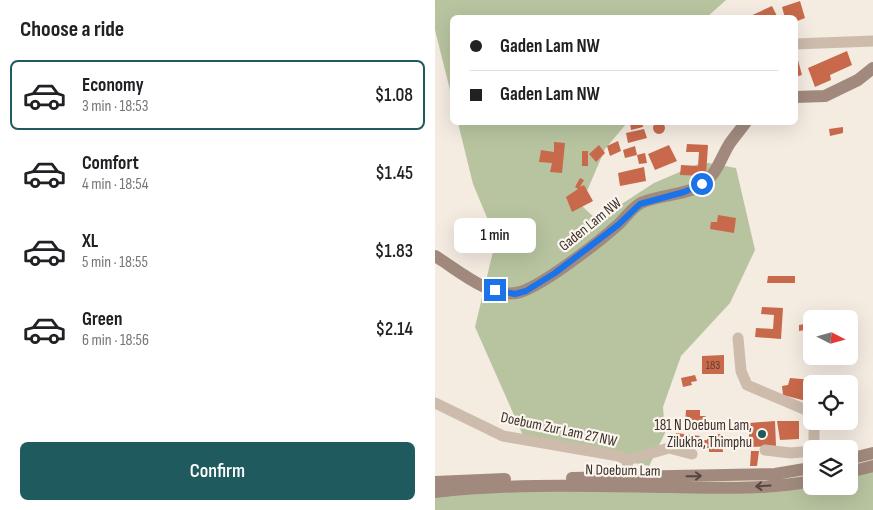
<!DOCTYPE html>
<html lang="en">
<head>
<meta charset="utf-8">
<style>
	:root { --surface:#fff; --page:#f6f6f6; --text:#202124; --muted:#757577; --line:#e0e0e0; --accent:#1f5a5e }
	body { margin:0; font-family:"Sofia Sans Condensed",sans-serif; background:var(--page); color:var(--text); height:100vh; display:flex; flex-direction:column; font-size:19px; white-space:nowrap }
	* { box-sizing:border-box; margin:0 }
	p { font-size:16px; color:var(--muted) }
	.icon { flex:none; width:28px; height:28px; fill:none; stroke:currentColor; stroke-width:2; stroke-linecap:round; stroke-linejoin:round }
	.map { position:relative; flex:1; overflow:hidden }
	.details { display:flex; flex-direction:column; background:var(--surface); width:435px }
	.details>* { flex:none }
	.guide { position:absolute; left:15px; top:15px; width:348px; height:110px; border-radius:8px; box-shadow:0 5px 20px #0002; display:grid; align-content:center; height:110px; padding:0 20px; background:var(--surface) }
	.needle { width:32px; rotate:96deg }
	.tools { position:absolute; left:368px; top:310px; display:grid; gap:10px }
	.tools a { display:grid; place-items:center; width:55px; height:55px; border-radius:8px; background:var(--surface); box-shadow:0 5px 20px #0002; font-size:25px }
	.end { position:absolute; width:22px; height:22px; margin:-11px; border:6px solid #1a73e8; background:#fff; box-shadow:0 0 0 2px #fff }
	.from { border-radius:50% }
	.bubble { position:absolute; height:35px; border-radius:8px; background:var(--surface); box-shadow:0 5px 20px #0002; font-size:16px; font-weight:600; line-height:35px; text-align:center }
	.guide b { display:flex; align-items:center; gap:18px; height:48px; font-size:19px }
	.guide b+b { border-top:1px solid var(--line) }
	.guide i { width:12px; height:12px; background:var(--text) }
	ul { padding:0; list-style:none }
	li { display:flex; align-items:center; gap:15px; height:70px; margin:0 10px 8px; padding:0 10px; border:2px solid transparent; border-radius:8px }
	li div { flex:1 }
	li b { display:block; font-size:19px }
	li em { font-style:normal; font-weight:600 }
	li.current { border-color:var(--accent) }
	li>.icon { width:45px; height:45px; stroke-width:1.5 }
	h2 { padding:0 20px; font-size:22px; line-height:60px }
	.action { display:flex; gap:10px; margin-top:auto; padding:10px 20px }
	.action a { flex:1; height:58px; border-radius:8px; background:var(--accent); color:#fff; font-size:20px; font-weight:600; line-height:58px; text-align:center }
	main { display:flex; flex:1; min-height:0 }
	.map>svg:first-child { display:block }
</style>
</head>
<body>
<main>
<section class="details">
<h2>Choose a ride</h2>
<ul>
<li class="current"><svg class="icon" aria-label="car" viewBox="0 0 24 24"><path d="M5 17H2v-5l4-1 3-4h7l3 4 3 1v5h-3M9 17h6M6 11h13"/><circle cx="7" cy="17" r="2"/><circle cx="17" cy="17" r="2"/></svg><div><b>Economy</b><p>3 min · 18:53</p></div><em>$1.08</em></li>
<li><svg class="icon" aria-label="car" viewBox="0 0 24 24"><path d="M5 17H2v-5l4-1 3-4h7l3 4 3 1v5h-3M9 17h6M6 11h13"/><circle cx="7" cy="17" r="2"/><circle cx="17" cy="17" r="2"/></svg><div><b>Comfort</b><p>4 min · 18:54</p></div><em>$1.45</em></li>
<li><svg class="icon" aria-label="car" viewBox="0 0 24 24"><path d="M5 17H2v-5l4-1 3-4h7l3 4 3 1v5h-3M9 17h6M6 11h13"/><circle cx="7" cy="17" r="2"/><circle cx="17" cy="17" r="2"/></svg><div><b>XL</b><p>5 min · 18:55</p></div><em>$1.83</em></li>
<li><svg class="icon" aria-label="car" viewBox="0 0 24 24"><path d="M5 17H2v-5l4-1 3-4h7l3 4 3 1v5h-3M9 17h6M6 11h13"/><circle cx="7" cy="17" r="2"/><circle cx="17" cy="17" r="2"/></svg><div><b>Green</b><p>6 min · 18:56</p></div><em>$2.14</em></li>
</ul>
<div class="action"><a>Confirm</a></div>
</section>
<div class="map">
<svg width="438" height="510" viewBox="0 0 438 510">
	<rect width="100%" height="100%" fill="#f4ebe1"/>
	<path fill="#b8c4a0" d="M0 0H291L272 17 18 18 17 98 0 30Z
		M23 123H192L170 149 146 205 162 220 219 183 268 162 301 168 320 250 295 303 246 356 228 407 230 433 214 466 90 440 40 327 61 239 38 184Z
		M438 467V510H0V491L414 486V472Z"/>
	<path fill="#c8694b" d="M365 1 370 18 360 22V18H350L347 7Z
		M337 6 343 18H311Z
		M412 51 417 65 395 75 396 80 380 87 373 68Z
		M363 60 367 75 360 77V61Z
		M195 122H207L208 127 196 130Z
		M218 128a6 6 0 1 1 12 0a6 6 0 1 1-12 0Z
		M408 127V133L395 136 394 129Z
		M209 129 212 138 193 143 191 133Z
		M183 141 186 151 175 156 172 146Z
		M119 142 130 143 127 173 115 172 117 163 104 162 106 150 119 152Z
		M252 144 273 145 271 176 245 175 246 165 263 166 264 152H251Z
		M164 145 170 153 161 162 154 154Z
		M234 145 242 161 220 170 213 154Z
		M200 146 202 155 190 158 188 150Z
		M147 151H153V166H147Z
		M210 153 212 163 204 164 202 155Z
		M209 167 211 181 185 186 183 173Z
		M145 178 149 180 145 187 149 185 158 201 137 212 131 197 143 189 140 187Z
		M283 215 301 218 299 233 275 229 276 222H282Z
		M333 276H360V283H332Z
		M327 307 348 308 346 339 320 337 321 328 338 329 339 315 326 314Z
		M376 323V329L364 331V325Z
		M289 355V374H267V356Z
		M260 375 262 381 256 382 257 385 248 387 246 378Z
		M355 378 378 380 376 384 375 402 348 395 347 386 353 385Z
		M251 410H265V416H271L270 430H254V424H250Z
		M340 421 341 446 314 447V423Z
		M342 421H364V439L345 440Z
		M241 433 265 436 264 447 242 445Z
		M272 434H287L288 452H274V448H269V440H272Z
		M410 441 411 449H388L387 445Z
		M316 451H324L322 466H315Z"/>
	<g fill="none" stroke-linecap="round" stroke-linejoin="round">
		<path stroke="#cdbbac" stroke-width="11" d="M360 44 438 41
			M303 338 306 371 312 385 371 410 376 416
			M0 403 68 436 184 456 192 460 194 485
			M379 449V421
			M330 450 356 453 376 451
			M192 460 234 448 257 454"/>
		<path stroke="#a18a7d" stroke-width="12" d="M360 97 390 96 423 80 438 68
			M0 256C23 270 53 297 81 293 103 290 166 240 184 224 191 217 198 207 206 203 226 194 250 196 268 184 282 174 286 157 295 143 300 136 306 129 311 122
			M414 459 438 453
			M414 472 438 466
			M137 478 340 474 376 468
			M0 482 70 479
			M0 492C78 483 157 486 236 487 282 488 331 490 376 481"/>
	</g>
	<defs><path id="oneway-shaft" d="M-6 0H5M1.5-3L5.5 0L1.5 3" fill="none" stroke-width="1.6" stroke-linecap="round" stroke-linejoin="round" transform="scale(1.25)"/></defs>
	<g stroke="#544640">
		<use href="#oneway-shaft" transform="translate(259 476) rotate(-1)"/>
		<use href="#oneway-shaft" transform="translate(328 486) rotate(176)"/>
	</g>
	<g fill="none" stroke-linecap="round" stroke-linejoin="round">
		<path stroke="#1a73e8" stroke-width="6" d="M60 290 80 294 91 291 120 273 183 225 205 204 249 192 267 184"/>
	</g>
	<circle fill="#1f5a5e" stroke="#fbf5ee" stroke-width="2" cx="327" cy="434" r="5"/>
	<g text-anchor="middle" stroke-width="4.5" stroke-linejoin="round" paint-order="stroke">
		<g font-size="12" fill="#5e3e33">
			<text x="278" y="369">183</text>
		</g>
		<g font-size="15" fill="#3b302b" stroke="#fbf5ee">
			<text transform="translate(155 224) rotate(-39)" y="5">Gaden Lam NW</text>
			<text transform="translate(124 429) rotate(12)" y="5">Doebum Zur Lam 27 NW</text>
			<text transform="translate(188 470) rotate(1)" y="5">N Doebum Lam</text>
		</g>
		<g font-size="15" fill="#3b302b" stroke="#fbf5ee" text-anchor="end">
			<text x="317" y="430">181 N Doebum Lam,<tspan x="317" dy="17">Zilukha, Thimphu</tspan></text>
		</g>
	</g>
</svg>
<div class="tools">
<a><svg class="needle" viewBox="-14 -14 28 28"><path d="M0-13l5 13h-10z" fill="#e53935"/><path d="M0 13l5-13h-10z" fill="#757577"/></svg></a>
<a><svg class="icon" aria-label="locate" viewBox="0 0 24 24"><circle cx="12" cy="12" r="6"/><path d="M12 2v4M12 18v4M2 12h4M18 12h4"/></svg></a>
<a><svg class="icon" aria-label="layers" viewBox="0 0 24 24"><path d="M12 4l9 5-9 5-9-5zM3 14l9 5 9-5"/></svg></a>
</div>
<i class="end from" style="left:267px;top:184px"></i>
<i class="end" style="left:60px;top:290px"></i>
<div class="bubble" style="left:19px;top:218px;width:82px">1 min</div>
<div class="guide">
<b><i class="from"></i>Gaden Lam NW</b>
<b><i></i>Gaden Lam NW</b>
</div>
</div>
</main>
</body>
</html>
